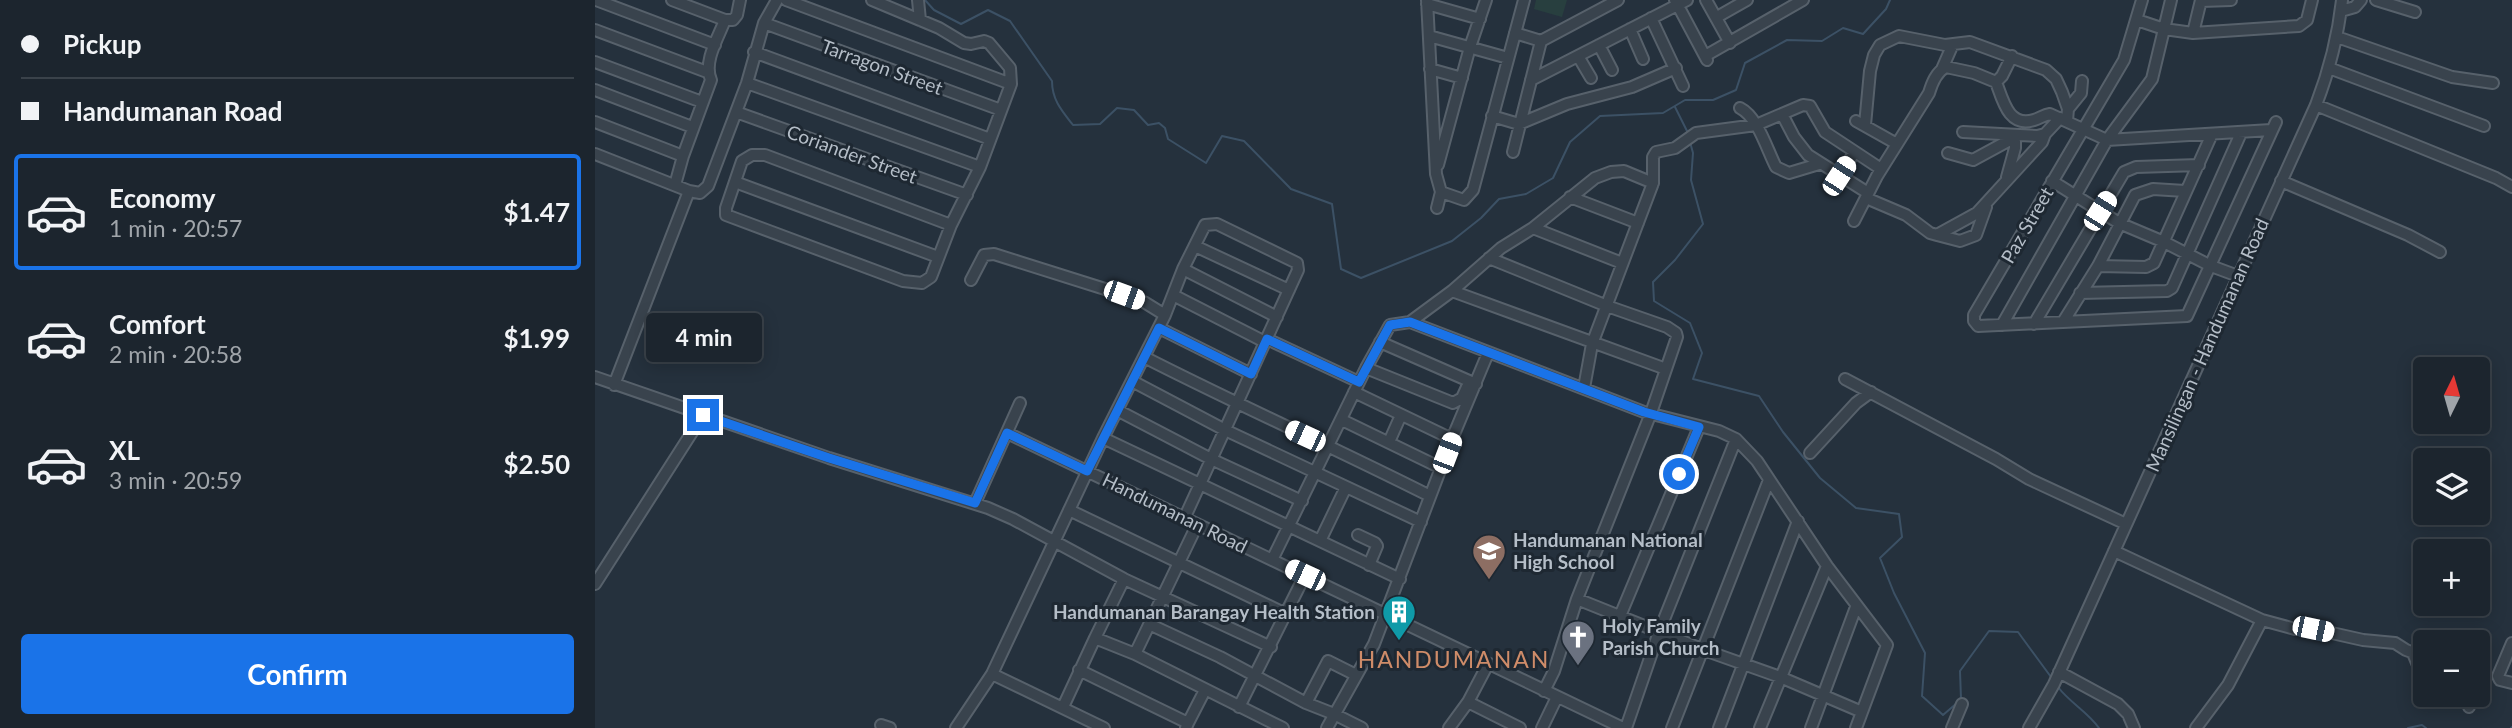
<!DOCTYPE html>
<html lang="en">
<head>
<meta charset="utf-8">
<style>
	:root { --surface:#1c252e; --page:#29313a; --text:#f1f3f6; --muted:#a0a5aa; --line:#3a424a; --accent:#1a73e8 }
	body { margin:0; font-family:Lato,sans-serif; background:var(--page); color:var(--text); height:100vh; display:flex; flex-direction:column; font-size:26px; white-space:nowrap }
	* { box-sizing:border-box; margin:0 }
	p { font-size:23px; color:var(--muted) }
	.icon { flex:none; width:38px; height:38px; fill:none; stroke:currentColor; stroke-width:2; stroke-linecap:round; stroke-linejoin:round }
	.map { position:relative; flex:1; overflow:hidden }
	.side { display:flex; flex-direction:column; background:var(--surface); width:595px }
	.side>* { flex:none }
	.banner { display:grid; align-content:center; height:154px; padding:0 21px; background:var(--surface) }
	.needle { width:46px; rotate:5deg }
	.controls { position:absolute; left:1818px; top:357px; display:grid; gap:14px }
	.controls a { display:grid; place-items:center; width:77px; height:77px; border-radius:7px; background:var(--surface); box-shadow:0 4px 18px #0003,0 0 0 2px var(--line); font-size:35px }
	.end { position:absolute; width:32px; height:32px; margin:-16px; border:9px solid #1a73e8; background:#fff; box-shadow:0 0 0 4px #fff }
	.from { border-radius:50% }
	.bubble { position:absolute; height:49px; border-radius:7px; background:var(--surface); box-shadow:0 4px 18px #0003,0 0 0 2px var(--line); font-size:23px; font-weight:700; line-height:49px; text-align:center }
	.car { position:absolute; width:21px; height:42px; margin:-21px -10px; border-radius:9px; box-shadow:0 0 5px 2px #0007; background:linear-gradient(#fff 24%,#345 0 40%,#fff 0 76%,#345 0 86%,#fff 0) }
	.banner b { display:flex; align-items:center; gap:24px; height:66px; font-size:26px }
	.banner b+b { border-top:2px solid var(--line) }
	.banner i { width:18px; height:18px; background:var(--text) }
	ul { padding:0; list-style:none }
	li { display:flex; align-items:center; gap:21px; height:116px; margin:0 14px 10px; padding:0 7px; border:4px solid transparent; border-radius:7px }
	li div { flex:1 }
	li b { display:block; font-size:26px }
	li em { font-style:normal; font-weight:700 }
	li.active { border-color:var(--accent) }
	li>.icon { width:63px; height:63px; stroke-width:1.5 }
	.button { display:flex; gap:14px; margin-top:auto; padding:14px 21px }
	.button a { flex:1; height:80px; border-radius:7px; background:var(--accent); color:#fff; font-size:28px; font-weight:700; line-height:80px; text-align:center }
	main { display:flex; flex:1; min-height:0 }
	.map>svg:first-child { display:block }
</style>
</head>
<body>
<main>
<section class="side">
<div class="banner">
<b><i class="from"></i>Pickup</b>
<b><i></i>Handumanan Road</b>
</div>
<ul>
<li class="active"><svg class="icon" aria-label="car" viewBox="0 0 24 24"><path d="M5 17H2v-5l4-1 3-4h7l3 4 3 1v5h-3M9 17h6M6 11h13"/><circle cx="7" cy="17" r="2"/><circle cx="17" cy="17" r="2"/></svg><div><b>Economy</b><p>1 min · 20:57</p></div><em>$1.47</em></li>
<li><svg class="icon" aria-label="car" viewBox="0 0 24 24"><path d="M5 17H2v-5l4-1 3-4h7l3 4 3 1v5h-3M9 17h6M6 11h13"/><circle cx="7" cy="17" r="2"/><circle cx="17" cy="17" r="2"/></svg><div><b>Comfort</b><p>2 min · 20:58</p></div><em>$1.99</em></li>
<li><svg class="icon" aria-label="car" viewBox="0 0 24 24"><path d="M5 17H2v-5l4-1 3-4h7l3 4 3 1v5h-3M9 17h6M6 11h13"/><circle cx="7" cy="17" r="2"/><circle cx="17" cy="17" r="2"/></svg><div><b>XL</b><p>3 min · 20:59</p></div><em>$2.50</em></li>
</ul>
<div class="button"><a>Confirm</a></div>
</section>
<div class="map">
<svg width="1917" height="728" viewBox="0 0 1917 728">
	<rect width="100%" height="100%" fill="#25313d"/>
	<path fill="#283f3f" d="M941 0H972L967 17 939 9Z"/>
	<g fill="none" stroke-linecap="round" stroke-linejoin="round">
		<path stroke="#3c5165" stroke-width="2" d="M330 0 339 10 366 24 393 10 415 21 457 81C457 100 467 111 478 125L505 124 522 108 539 110 553 125 564 123 570 128 573 139 611 163 627 136 649 141 696 189 737 204 746 269 766 278 857 241 886 218 904 199 931 194 958 178 975 142 1005 116 1068 113 1090 100H1118L1141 90 1150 63 1192 40 1227 41 1248 28 1268 34 1291 9 1295 0
			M1080 107 1093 133
			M1095 142 1098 153 1096 180 1108 224 1080 260 1058 282 1059 301 1095 323 1107 353 1098 379 1164 396 1188 432 1225 478 1261 508 1304 514 1307 537 1285 558 1299 593 1330 653 1327 696 1348 715 1362 703
			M1463 687C1475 703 1492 711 1504 728
			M1366 699 1365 671 1394 631 1423 632 1456 677
			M1813 728 1827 725 1831 728
			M1916 728 1917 727"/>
		<g stroke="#57616b" stroke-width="14">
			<path id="minor" d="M1 0 120 45
				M77 0 130 20
				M191 0 416 84 385 167 356 225 336 277 327 283 308 281 131 215V208L147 161 157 155H170L356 225
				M277 0 344 28 369 43 376 44 389 41 394 43 415 68 416 84
				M323 0 325 20
				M832 0 841 174 846 192 842 208
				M1080 0 1112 60
				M1111 0 1135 43
				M1547 0 1529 60 1379 315V321L1383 326 1592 316 1681 122
				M1781 0 1820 12
				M1606 1 1636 0
				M832 4 885 19
				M1746 11 1760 7 1766 0
				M1122 17 1152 0
				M1056 18 1088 86
				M1542 20 1569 29 1598 33 1704 26 1712 20 1717 0
				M169 23 406 110
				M1035 29 1048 59
				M0 30 112 72
				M920 33 946 41
				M1598 33 1606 0
				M834 36 913 58
				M1742 37 1857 77 1898 83
				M1004 45 1017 70
				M159 52 395 139
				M983 56 996 78
				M1110 56 1208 0
				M0 62 107 102
				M1734 68 1889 126
				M835 69 867 78
				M1347 69 1358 44
				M936 80 1092 0
				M1401 82 1407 76 1417 56
				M152 83 385 167
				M0 90 97 127
				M1721 105 1901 178 1917 187
				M1145 108C1163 117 1172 150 1181 167L1194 173 1224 164
				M1473 109 1486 93 1487 81
				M141 112 372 195
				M1187 114 1199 137 1213 155 1273 193
				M897 116 924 124 972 104 1037 87 1081 68
				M1261 121 1302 144
				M0 122 88 156 116 80C108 62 123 38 130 20H138L142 15 145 0
				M1270 125 1275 71 1279 55 1285 45 1304 36 1350 45 1375 42 1451 70 1461 79 1467 92 1473 109 1472 121
				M1368 132 1442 136 1450 134 1465 118
				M918 152 946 41 1023 0
				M1353 153 1378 160 1424 135
				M0 154 94 191 19 385
				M843 165 875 47 891 0
				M1244 176 1259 153
				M1412 177 1420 148V139
				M1457 181 1524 223 1569 242 1616 266 1643 276
				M1686 181 1813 235 1845 252
				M140 182 343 257
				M1058 183V157L1061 152 1080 148 1101 133 1161 125 1208 105 1215 106 1230 132 1286 169
				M80 185 88 156
				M94 191 105 193 113 186 152 83 169 23 182 0
				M846 192 869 200 878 190 929 0
				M975 197 1043 223
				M1271 198 1311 215 1335 233 1342 235 1382 213 1447 142 1450 134
				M1259 221 1282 176 1334 93C1337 83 1341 72 1351 67L1379 73 1401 82C1408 101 1414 128 1439 120 1445 118 1449 115 1455 114L1512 140 1676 130
				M938 228 1027 263
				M1342 235 1365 241 1381 235 1391 207
				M600 246 694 290
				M894 258 1012 306 1072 327 1081 333 1082 337 1056 413 982 599 959 671 949 691
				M1503 266 1551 267 1559 263 1617 134
				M588 269 682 317
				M376 280 389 255 399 254 529 295 549 302 570 315
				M857 291 1071 369
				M1485 293 1572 291 1577 288 1646 133
				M578 295 670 342
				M815 322 857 291 906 248 938 228 1000 178 1016 172 1029 171 1058 183 997 344 989 388
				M1468 322 1503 266 1540 195 1558 189 1590 191
				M1439 324 1529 172 1541 167 1604 165
				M1407 325 1512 140 1557 79 1576 0
				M564 328 656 374
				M672 339 764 382
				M785 342 881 384
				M549 357C643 405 740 448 835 496
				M771 368 858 403 867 398 872 387
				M0 377 234 458 393 508 418 519 529 579 676 647
				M1250 379 1401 459 1434 479 1531 524
				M537 381 630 430 826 522
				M759 392 857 439
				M522 410 616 459 707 501
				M747 420 846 468
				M412 433 1028 728
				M508 438 805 579
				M794 442 806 415
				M1215 453 1261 403 1276 392
				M380 503 425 403
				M474 510 691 614
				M763 535 780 543 782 546 774 565
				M725 541 751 487
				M1519 551 1667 620 1700 629H1719L1768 640 1800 643 1811 650 1830 657
				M677 560 771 368 795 325 815 322 1049 412 1124 431 1141 439 1162 461 1232 566 1292 645 1261 728
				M0 584 108 415
				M982 599 1109 650 1185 677 1267 712
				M1025 616 1104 427
				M556 625 625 657 711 703 739 714 767 728
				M500 638 529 579
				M1917 643 1903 676 1905 680 1917 683
				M1818 653 1825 670 1830 675
				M540 654 602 525
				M484 670 593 723 591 728
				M1464 672 1523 704 1533 714 1539 728
				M397 674 509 728
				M1871 695 1874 707
				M873 702 925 728
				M711 703 733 661 761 675
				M468 707 500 638 540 654 688 728
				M644 707 710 575
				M593 723 610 690
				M286 725 295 728
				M361 728 397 674 508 438 570 315 588 269 610 225 622 224 702 263 703 270 589 519
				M732 728 779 644 857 439 893 353
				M854 728 873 702 893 664
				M947 728 962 697
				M1031 728 1064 632 1141 439
				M1077 728 1174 480
				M1124 728 1203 521
				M1165 728 1232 566
				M1216 728 1261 607
				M1357 728 1367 704
				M1434 728 1459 684 1721 105C1734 71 1743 37 1747 0
				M1601 728 1633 685 1667 620"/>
		</g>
		<use href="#minor" stroke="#39434d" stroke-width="10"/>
	</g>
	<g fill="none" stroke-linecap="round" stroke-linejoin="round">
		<path stroke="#1a73e8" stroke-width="9" d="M108 415 234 458 380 503 412 433 492 471 564 328 656 374 672 339 764 382 795 325 815 322 1049 412 1104 427 1084 474"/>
	</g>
	<defs>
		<g id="school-pin" transform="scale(1.75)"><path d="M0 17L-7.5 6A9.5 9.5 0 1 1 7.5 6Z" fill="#8d6e63" stroke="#1e2832"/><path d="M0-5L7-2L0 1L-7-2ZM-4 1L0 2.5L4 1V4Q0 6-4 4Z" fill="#fff"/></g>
		<g id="building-pin" transform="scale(1.75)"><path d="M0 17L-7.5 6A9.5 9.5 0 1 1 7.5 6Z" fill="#0f9aa8" stroke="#1e2832"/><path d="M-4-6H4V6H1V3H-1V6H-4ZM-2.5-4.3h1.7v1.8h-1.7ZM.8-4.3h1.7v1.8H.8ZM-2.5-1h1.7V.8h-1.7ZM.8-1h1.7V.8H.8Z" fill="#fff"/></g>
		<g id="church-pin" transform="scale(1.75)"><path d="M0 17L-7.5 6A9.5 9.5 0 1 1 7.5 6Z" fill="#6b7280" stroke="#1e2832"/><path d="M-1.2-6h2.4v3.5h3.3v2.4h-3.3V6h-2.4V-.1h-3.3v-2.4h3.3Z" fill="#fff"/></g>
	</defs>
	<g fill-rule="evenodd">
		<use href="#school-pin" x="894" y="551"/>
		<use href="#building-pin" x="804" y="612"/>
		<use href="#church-pin" x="983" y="637"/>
	</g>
	<g text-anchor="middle" stroke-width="6" stroke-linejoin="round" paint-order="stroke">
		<g font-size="19" fill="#b5bec8" stroke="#1e2832">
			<text transform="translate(287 67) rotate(20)" y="7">Tarragon Street</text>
			<text transform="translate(257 154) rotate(20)" y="7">Coriander Street</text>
			<text transform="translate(1432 225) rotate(-60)" y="7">Paz Street</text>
			<text transform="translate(1612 345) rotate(-66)" y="7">Mansilingan - Handumanan Road</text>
			<text transform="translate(580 513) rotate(26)" y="7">Handumanan Road</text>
		</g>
		<g font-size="19" font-weight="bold" fill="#b5bec8" stroke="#1e2832" text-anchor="start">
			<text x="918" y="547">Handumanan National<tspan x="918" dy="22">High School</tspan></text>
			<text x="780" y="619" text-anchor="end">Handumanan Barangay Health Station</text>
			<text x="1007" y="633">Holy Family<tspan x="1007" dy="22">Parish Church</tspan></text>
		</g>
		<g font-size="23" letter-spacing="2" fill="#cf8c69" stroke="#1e2832">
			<text x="859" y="668">HANDUMANAN</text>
		</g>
	</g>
</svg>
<div class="controls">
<a><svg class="needle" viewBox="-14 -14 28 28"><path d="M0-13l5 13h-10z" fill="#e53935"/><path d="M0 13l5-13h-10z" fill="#a0a5aa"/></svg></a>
<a><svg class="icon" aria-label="layers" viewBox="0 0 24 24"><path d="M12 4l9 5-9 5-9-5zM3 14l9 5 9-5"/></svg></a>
<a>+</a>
<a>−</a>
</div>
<i class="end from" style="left:1084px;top:474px"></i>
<i class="end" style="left:108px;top:415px"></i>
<div class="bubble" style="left:51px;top:313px;width:116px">4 min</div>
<i class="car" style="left:1244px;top:176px;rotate:33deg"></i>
<i class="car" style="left:1505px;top:211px;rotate:32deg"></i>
<i class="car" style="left:529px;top:295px;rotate:110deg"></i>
<i class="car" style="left:710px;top:436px;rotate:295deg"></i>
<i class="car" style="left:852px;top:453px;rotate:21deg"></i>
<i class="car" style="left:710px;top:575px;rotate:295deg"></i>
<i class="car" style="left:1718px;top:629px;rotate:102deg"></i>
</div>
</main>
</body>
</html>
